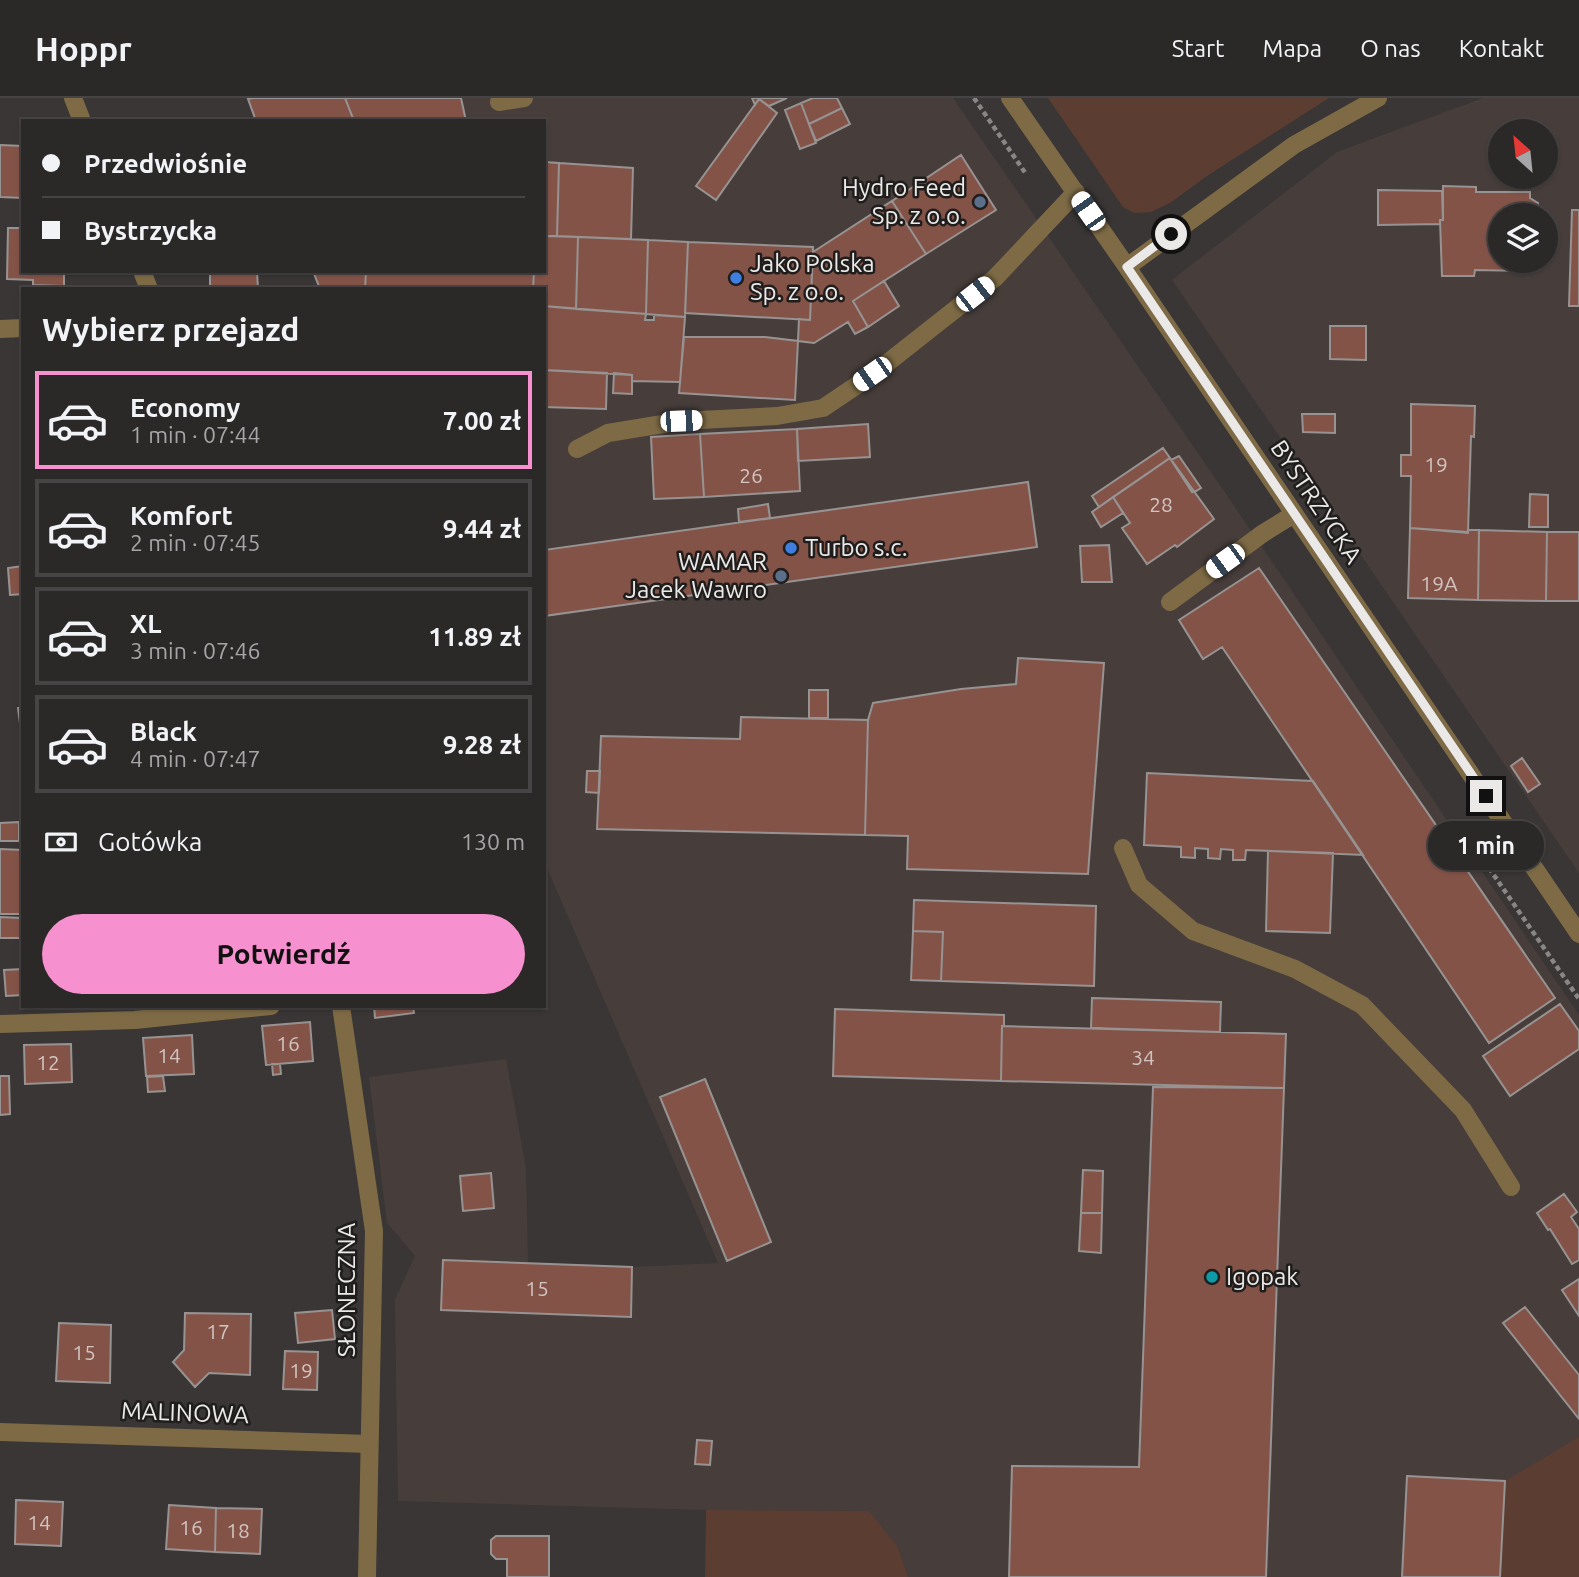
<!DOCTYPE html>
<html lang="pl">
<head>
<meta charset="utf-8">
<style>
	:root { --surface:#2b2828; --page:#373434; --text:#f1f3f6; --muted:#a6a6a8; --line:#474445; --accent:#f790cf }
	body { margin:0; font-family:Ubuntu,sans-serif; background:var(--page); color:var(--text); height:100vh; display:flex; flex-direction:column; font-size:26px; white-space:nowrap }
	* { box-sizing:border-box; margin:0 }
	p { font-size:23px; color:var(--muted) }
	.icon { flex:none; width:38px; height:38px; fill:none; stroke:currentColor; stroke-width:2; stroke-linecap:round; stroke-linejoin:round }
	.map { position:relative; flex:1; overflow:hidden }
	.panel { position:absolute; left:21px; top:189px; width:525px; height:721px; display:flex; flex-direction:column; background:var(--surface); border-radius:0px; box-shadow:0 2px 5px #0004,0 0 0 2px var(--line) }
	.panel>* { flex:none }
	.top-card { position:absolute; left:21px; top:21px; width:525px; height:154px; border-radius:0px; box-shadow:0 2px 5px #0004,0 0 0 2px var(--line); display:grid; align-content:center; height:154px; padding:0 21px; background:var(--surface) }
	.needle { width:46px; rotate:333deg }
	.controls { position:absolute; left:1488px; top:21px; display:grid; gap:14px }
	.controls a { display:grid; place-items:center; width:70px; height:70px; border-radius:50%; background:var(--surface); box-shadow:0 2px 5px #0004,0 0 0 2px var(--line); font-size:35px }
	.end { position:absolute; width:32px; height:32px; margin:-16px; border:9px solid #ebe9e8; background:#111; box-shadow:0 0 0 4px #111 }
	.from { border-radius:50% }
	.bubble { position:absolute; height:49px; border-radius:24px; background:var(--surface); box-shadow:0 2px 5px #0004,0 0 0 2px var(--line); font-size:23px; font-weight:600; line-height:49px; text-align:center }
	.car { position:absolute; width:21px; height:42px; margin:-21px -10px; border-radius:9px; box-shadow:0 0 5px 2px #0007; background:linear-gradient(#fff 24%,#345 0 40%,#fff 0 76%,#345 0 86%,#fff 0) }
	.top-card b { display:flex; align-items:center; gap:24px; height:66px; font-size:26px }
	.top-card b+b { border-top:2px solid var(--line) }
	.top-card i { width:18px; height:18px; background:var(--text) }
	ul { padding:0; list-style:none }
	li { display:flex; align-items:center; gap:21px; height:98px; margin:0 14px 10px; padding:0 7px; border:4px solid var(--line); border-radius:0px }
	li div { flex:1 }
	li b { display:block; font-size:26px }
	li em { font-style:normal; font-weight:600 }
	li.active { border-color:var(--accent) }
	li>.icon { width:63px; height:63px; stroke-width:1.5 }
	h2 { padding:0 21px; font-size:32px; line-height:84px }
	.pay { display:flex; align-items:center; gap:18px; height:77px; padding:0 21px; font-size:26px }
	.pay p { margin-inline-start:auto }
	.action { display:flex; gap:14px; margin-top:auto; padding:14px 21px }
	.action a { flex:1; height:80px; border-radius:42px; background:var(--accent); color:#111; font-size:28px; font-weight:600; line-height:80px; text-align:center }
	header { display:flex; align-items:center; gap:42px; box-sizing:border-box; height:98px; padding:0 35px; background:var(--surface); border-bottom:2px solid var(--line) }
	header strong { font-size:33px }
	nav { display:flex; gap:38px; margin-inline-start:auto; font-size:24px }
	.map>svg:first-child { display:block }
</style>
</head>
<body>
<header>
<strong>Hoppr</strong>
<nav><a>Start</a><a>Mapa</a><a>O nas</a><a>Kontakt</a></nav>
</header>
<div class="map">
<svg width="1579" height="1479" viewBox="0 0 1579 1479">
	<rect width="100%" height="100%" fill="#393635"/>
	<path fill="#473e3b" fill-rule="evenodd" d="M242 0H953L1222 390 1579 917V1479H908L898 1449 868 1413 706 1412 398 1403 395 1201 415 1158 387 1125 369 979 506 961 526 1070 528 1165 632 1169 718 1165 544 763V23H256L248 1Z
		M1483 0H1579V775L1172 182 1337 54ZM1500 33H1545V79H1500ZM1500 117H1545V163H1500Z"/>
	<path fill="#5b3d31" d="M1048 0H1329L1207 78 1170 105 1151 114 1134 115 1123 109Z
		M1579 1339V1479H1500L1505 1383Z
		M706 1412 869 1413 898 1449 908 1479H705Z"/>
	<path fill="#845348" stroke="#969392" stroke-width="2" d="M253 0H345L354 23H256L248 1Z
		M345 0H461L466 23H354Z
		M752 0H787L769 8 759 1 755 7Z
		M813 0H837L842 10 809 26 801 5Z
		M759 1 777 15 716 102 696 88Z
		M801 5 816 45 800 51 785 12Z
		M842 10 850 26 816 43 809 26Z
		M0 47 23 48V100L0 99Z
		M961 57 996 112 926 156 892 103Z
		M544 64 559 65 557 138H544Z
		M559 65 633 70 631 141 557 138Z
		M1443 88 1476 89V94H1530V100L1538 105V111L1533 115 1500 117V163H1529L1528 173 1475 172 1474 178H1442L1440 122H1443Z
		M1378 92 1442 93 1443 122H1440V126L1378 127Z
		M892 103 926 156 853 203 868 229 855 236 848 224 814 245 798 243 799 221 810 222 813 154Z
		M1572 112H1579V208H1569Z
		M8 130H23V173H64V188L33 187V182L7 181Z
		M544 138 578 139 576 211 544 208V191H533L534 173H544Z
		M578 139 648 142 646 216 576 211Z
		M648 142 688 144 685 219 646 216Z
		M688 144 813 149 810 222 685 215Z
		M210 173H257L258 191H210Z
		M313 173H366L365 191H320Z
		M366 173H534L533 191H365Z
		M884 183 899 208 868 229 853 203Z
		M544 208 646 216 645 222H654V217L685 219 680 284 632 283V277L544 272Z
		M1330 228H1366V262L1330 261Z
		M684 239H765L798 243 795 302 679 295Z
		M544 272 607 275 606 311 544 309Z
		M614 275 632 277V296L613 295Z
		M1411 306 1475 308 1474 339 1471 338 1468 434 1410 430 1411 378H1401V357H1411Z
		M1302 316H1335V335L1303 334Z
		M868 326 870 359 798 363 797 331Z
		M797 331 800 393 704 399 700 336Z
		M700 336 704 399 654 401 651 339Z
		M1163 350 1170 360 1099 409 1092 398Z
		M1179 358 1201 390 1196 393 1192 394 1171 362Z
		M1170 360 1214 421 1177 449 1175 447 1147 466 1122 430 1130 425 1113 399Z
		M1028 384 1037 449 544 518V452Z
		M1530 396 1548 397V429H1529Z
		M1113 399 1123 415 1101 429 1092 414Z
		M768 406 770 420 739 424 738 411Z
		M1410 430 1468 435V432H1479L1478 502 1408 500Z
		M1479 432 1547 434 1546 503 1478 502Z
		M1547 434H1579V503H1546Z
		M1109 447 1112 484H1082L1080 448Z
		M23 468V496L10 497 8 470Z
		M1259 470 1555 900 1489 945 1222 549 1203 561 1179 522Z
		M1018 560 1104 565 1088 776 907 771 908 738 865 737 868 622 873 605 961 591 1016 586Z
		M809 592H828V620H809Z
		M23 609V632L21 633 18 610Z
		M741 619 868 622 865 737 597 731 601 638 740 641Z
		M1522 660 1540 686 1528 694 1511 668Z
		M587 673H600L599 695 586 694Z
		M1147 675 1313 683 1363 757 1246 752 1245 762H1233V752L1221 751 1220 761 1208 760V751L1195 750V760L1181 759V749L1144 747Z
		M19 724V743H0V725Z
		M0 751 23 752V816H0Z
		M1268 753 1333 755 1330 835 1266 833Z
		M914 802 1096 808 1094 888 941 883 943 834 913 833Z
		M0 819 22 820V840H0Z
		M913 833 943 834 941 883 911 882Z
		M23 871V897L6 898 4 872Z
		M1092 900 1221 904 1220 934 1091 930Z
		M1560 906 1579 933V951L1510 998 1483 958Z
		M374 908H413L414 915 375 920Z
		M835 911 1004 917V928H1002L1001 983 833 978Z
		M310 924 313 963 266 967 262 928Z
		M1002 928 1286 936 1284 990 1001 983Z
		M192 937 194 976 146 978 143 940Z
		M71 946 72 984 25 986 24 947Z
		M272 966H280L281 976 273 977Z
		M0 978H9L10 1016 0 1017Z
		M163 978 165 993 148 994 147 979Z
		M705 981 771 1144 727 1163 660 999Z
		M1153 989 1284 990 1266 1479H1009L1012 1368 1139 1369Z
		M1083 1072 1103 1073 1102 1115H1081Z
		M491 1075 494 1110 463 1113 460 1078Z
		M1564 1096 1577 1114 1571 1119 1579 1131V1162L1572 1166 1550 1131 1548 1132 1537 1115Z
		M1081 1115H1102L1101 1155 1079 1153Z
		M443 1162 632 1169 631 1219 441 1212Z
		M1579 1181V1218L1562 1192Z
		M1525 1209 1579 1277V1321L1503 1225Z
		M332 1212 335 1241 298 1245 295 1215Z
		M185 1215 251 1216 250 1277 209 1275 195 1289 173 1264 184 1252Z
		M59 1225 111 1227 110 1285 56 1283Z
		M285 1253 318 1254 317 1292 283 1291Z
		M697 1342 712 1343 710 1367 695 1366Z
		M1407 1378 1505 1383 1500 1479H1402Z
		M16 1402 63 1404 61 1448 15 1446Z
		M169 1407 216 1410 215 1454 166 1451Z
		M216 1410 262 1411 260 1456 215 1454Z
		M496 1438H549V1479H507V1461H496L491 1456V1442Z"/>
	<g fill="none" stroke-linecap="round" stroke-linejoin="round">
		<path stroke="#898685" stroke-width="4.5" stroke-dasharray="5 3.5" stroke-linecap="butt" d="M974 0 1026 76
			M1484 745 1489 770 1579 901"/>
		<path stroke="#7e6b46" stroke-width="18" d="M73 0 82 23
			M1010 0 1127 169 1579 836
			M499 4 524 0
			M1127 169 1294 47 1378 0
			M142 173 149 191
			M0 231 23 230
			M577 351 608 335 681 323 777 318 823 310 872 277 995 180 1076 94
			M1170 504 1262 436 1294 416
			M1123 750 1139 787 1193 833 1295 871 1362 907 1463 1012 1511 1089
			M341 908 374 1133 367 1479
			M0 926 135 922 271 908
			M0 1334 369 1346"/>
	</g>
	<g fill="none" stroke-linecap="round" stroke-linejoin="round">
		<path stroke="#ebe9e8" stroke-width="9" d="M1171 136 1127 169 1486 698"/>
	</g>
	<g fill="#5c6f8a" stroke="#1f1e1d" stroke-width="2.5">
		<circle cx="980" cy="104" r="7"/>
		<circle cx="781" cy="478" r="7"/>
	</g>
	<g fill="#3f7fe0" stroke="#1f1e1d" stroke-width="2.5">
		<circle cx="736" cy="180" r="7"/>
		<circle cx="791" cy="450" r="7"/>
	</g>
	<circle fill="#0f9aa8" stroke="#1f1e1d" stroke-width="2.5" cx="1212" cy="1179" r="7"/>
	<g text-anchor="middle" stroke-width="5" stroke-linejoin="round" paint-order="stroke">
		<g font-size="21" fill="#d1c4c0">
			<text x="1436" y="374">19</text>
			<text x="751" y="385">26</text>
			<text x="1161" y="414">28</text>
			<text x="1439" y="493">19A</text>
			<text x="288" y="953">16</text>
			<text x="169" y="965">14</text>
			<text x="1143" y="967">34</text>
			<text x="48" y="972">12</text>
			<text x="537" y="1198">15</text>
			<text x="218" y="1241">17</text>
			<text x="84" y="1262">15</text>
			<text x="301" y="1280">19</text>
			<text x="39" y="1432">14</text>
			<text x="191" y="1437">16</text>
			<text x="238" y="1440">18</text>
		</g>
		<g font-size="24" fill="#ebe9e8" stroke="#1f1e1d" text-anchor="start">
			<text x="966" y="98" text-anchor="end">Hydro Feed<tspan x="966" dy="28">Sp. z o.o.</tspan></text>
			<text x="750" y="174">Jako Polska<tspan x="750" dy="28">Sp. z o.o.</tspan></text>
			<text x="805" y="458">Turbo s.c.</text>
			<text x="767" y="472" text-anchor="end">WAMAR<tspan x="767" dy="28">Jacek Wawro</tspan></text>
			<text x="1226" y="1187">Igopak</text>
		</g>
		<g font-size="24" fill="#ebe9e8" stroke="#1f1e1d">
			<text transform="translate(1316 404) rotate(56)" y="8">BYSTRZYCKA</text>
			<text transform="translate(347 1192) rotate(-90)" y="8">SŁONECZNA</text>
			<text transform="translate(185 1315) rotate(2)" y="8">MALINOWA</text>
		</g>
	</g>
</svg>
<div class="controls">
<a><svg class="needle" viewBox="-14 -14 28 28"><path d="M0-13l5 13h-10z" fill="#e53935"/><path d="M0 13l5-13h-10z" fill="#a6a6a8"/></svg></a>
<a><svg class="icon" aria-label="layers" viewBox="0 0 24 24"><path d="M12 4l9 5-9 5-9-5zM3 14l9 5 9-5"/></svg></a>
</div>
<i class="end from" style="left:1171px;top:136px"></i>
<i class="end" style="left:1486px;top:698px"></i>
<div class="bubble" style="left:1428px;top:723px;width:116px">1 min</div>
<i class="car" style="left:1088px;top:113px;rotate:325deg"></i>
<i class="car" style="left:975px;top:196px;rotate:52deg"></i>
<i class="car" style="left:872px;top:276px;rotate:235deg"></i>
<i class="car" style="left:681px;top:323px;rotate:88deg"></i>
<i class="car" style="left:1225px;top:463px;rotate:234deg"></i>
<div class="top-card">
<b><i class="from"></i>Przedwiośnie</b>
<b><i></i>Bystrzycka</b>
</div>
<section class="panel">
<h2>Wybierz przejazd</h2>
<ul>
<li class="active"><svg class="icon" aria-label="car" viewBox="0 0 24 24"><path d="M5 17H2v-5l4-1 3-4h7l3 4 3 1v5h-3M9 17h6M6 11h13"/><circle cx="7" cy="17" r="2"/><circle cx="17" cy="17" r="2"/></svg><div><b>Economy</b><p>1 min · 07:44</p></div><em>7.00 zł</em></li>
<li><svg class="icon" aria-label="car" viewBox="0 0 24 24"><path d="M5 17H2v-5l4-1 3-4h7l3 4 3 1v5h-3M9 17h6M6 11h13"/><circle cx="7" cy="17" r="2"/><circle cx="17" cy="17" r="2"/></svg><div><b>Komfort</b><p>2 min · 07:45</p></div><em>9.44 zł</em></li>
<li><svg class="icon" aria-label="car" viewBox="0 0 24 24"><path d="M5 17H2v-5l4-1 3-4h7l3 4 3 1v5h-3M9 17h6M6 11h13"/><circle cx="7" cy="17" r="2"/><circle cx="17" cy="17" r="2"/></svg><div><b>XL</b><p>3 min · 07:46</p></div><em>11.89 zł</em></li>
<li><svg class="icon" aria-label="car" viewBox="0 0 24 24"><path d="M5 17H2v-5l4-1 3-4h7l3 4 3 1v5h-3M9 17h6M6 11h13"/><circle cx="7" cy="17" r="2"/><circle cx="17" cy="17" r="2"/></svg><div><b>Black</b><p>4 min · 07:47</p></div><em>9.28 zł</em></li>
</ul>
<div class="pay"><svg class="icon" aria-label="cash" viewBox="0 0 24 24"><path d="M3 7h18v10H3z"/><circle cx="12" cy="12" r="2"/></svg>Gotówka<p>130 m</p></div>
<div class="action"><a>Potwierdź</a></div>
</section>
</div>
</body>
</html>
